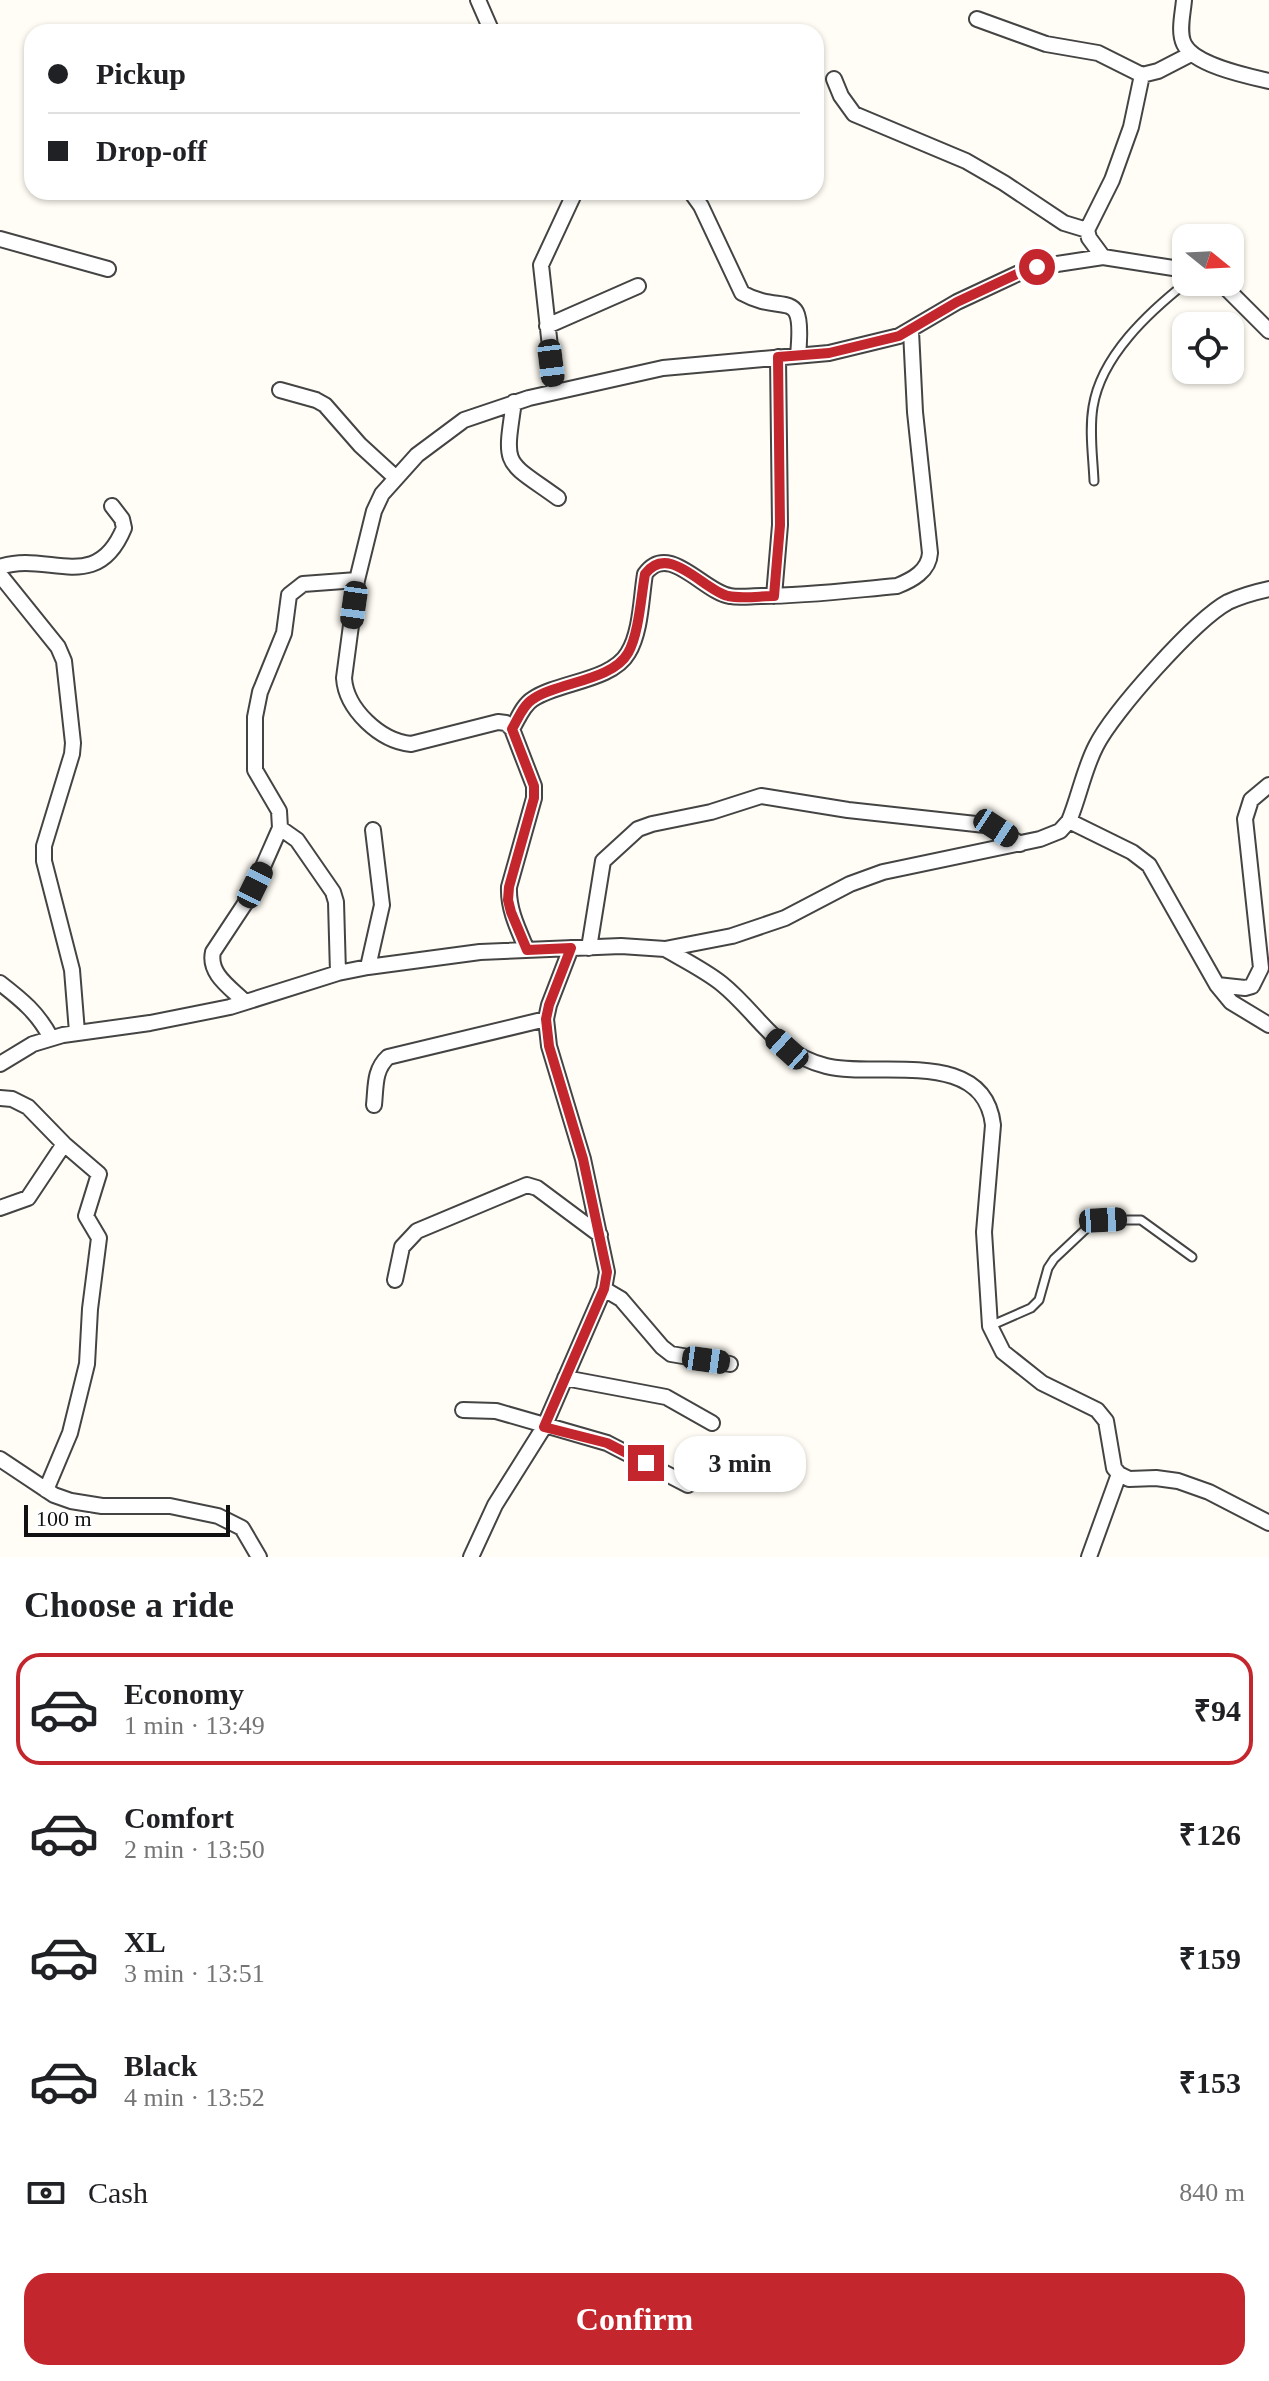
<!DOCTYPE html>
<html lang="en">
<head>
<meta charset="utf-8">
<style>
	:root { --surface:#fff; --page:#f2f2f2; --text:#202124; --muted:#757577; --line:#e0e0e0; --accent:#c4262e }
	body { margin:0; font-family:"Times New Roman",serif; background:var(--page); color:var(--text); height:100vh; display:flex; flex-direction:column; font-size:30px; white-space:nowrap }
	* { box-sizing:border-box; margin:0 }
	p { font-size:26px; color:var(--muted) }
	.icon { flex:none; width:44px; height:44px; fill:none; stroke:currentColor; stroke-width:2; stroke-linecap:round; stroke-linejoin:round }
	.map { position:relative; height:1557px; overflow:hidden }
	.side { display:flex; flex-direction:column; background:var(--surface); flex:1 }
	.side>* { flex:none }
	.top-card { position:absolute; left:24px; top:24px; width:800px; height:176px; border-radius:24px; box-shadow:0 2px 6px #0004; display:grid; align-content:center; height:176px; padding:0 24px; background:var(--surface) }
	.needle { width:52px; rotate:108deg }
	.controls { position:absolute; left:1172px; top:224px; display:grid; gap:16px }
	.controls a { display:grid; place-items:center; width:72px; height:72px; border-radius:16px; background:var(--surface); box-shadow:0 2px 6px #0004; font-size:40px }
	.scale { position:absolute; left:24px; bottom:20px; width:206px; box-sizing:border-box; padding-left:8px; border:4px solid #111; border-top:0; font-size:22px; line-height:28px; white-space:nowrap; color:#111; -webkit-text-stroke:6px #fff; paint-order:stroke }
	.end { position:absolute; width:36px; height:36px; margin:-18px; border:10px solid #c4262e; background:#fff; box-shadow:0 0 0 4px #fff }
	.from { border-radius:50% }
	.bubble { position:absolute; height:56px; border-radius:24px; background:var(--surface); box-shadow:0 2px 6px #0004; font-size:26px; font-weight:600; line-height:56px; text-align:center }
	.car { position:absolute; width:24px; height:48px; margin:-24px -12px; border-radius:10px; box-shadow:0 0 6px 2px #0007; background:linear-gradient(#222 24%,#8ab4d8 0 40%,#222 0 76%,#8ab4d8 0 86%,#222 0) }
	.top-card b { display:flex; align-items:center; gap:28px; height:76px; font-size:30px }
	.top-card b+b { border-top:2px solid var(--line) }
	.top-card i { width:20px; height:20px; background:var(--text) }
	ul { padding:0; list-style:none }
	li { display:flex; align-items:center; gap:24px; height:112px; margin:0 16px 12px; padding:0 8px; border:4px solid transparent; border-radius:24px }
	li div { flex:1 }
	li b { display:block; font-size:30px }
	li em { font-style:normal; font-weight:600 }
	li.on { border-color:var(--accent) }
	li>.icon { width:72px; height:72px; stroke-width:1.5 }
	h2 { padding:0 24px; font-size:36px; line-height:96px }
	.pay { display:flex; align-items:center; gap:20px; height:88px; padding:0 24px; font-size:30px }
	.pay p { margin-inline-start:auto }
	.button { display:flex; gap:16px; margin-top:auto; padding:16px 24px }
	.button a { flex:1; height:92px; border-radius:24px; background:var(--accent); color:#fff; font-size:32px; font-weight:600; line-height:92px; text-align:center }
	.map>svg:first-child { display:block }
</style>
</head>
<body>
<div class="map">
<svg width="1269" height="1557" viewBox="0 0 1269 1557">
	<rect width="100%" height="100%" fill="#fffdf5"/>
	<g fill="none" stroke-linecap="round" stroke-linejoin="round">
		<g stroke="#444" stroke-width="11">
			<path id="service" d="M1094 481C1093 457 1089 431 1093 407 1101 356 1149 312 1187 282
				M990 1326 1031 1308 1039 1300 1048 1268 1054 1259 1089 1226 1103 1220H1141L1192 1257"/>
		</g>
		<g stroke="#444" stroke-width="18">
			<path id="minor" d="M478 0 492 32
				M1184 0C1183 13 1178 32 1184 44 1194 65 1247 76 1269 81
				M977 19 1046 44 1098 53 1142 75 1158 71 1191 54
				M834 79 841 96 854 114 966 161 1004 183 1064 223 1087 230
				M691 192 701 206 742 293C785 317 805 283 798 355
				M0 239 108 269
				M1103 257 1089 238 1087 230 1112 180 1131 127 1142 75
				M1220 282 1269 331
				M547 326 638 286
				M280 390 316 400 325 405 360 445 396 478
				M555 392 541 265 575 192
				M514 402C504 469 504 459 558 498
				M0 567C47 550 96 596 124 528L122 519 112 506
				M0 575 58 647 64 661 73 743 72 754 44 846V861L72 970 77 1032
				M774 596 780 525 778 357
				M512 729C518 719 523 705 533 699 558 682 612 681 628 653 641 632 641 598 645 574 669 541 703 592 730 596 740 598 751 596 761 596 806 596 852 590 897 586 912 580 929 571 930 553L915 412 911 331
				M1069 821 1132 852 1149 865 1217 985 1231 1002 1269 1025
				M280 828 297 840 333 892 336 902 338 973
				M589 948 603 861 638 829 652 824 711 812 761 796 848 810 985 825 996 828 1020 844
				M665 949C684 960 706 971 722 984 759 1014 776 1054 826 1066 876 1079 984 1046 993 1125L984 1232 990 1326 1003 1352 1042 1383 1097 1410 1106 1421 1114 1468 1119 1474 1129 1479 1156 1478 1178 1481 1209 1492 1269 1523
				M527 950C518 929 508 909 509 887L534 798V786L512 729 506 723 498 722 411 744C380 741 346 709 344 678L357 580 374 511 382 494 417 455 464 420 529 398 663 368 829 353 899 336 957 302 1019 273 1037 267 1103 257 1186 270
				M368 967 382 905 373 830
				M0 983C22 1000 38 1013 51 1038
				M1217 985 1245 988 1252 986 1261 968 1245 819 1251 800 1269 785
				M245 1002C231 988 208 974 213 952L250 896 280 828 279 811 255 770V717L260 692 284 633 289 595 303 584 357 580
				M0 1064 33 1044 63 1035 150 1023 230 1007 338 973 368 967 480 952 621 946 665 949 732 936 785 918 850 884 883 872 1040 839 1060 831 1069 821C1079 797 1084 769 1096 746 1113 712 1195 620 1228 602 1241 596 1255 592 1269 589
				M0 1098 12 1099 28 1107 64 1144 99 1174 86 1216 99 1238 90 1309 87 1364 70 1433 46 1490
				M374 1105C376 1086 374 1070 388 1057L546 1019
				M0 1208 28 1198 64 1144
				M395 1280 402 1247 417 1231 527 1185 537 1188 600 1235
				M604 1289 621 1299 662 1347 671 1354 730 1364
				M565 1378 666 1397 712 1423
				M463 1410 496 1411 607 1443 688 1485
				M0 1459 54 1495 71 1501 102 1506H170L218 1516 242 1528 259 1557
				M471 1557 495 1505 544 1427 604 1289 607 1272 583 1159 549 1046 546 1019 549 1005 571 948
				M1089 1557 1119 1474"/>
		</g>
		<use href="#service" stroke="#fff" stroke-width="7"/>
		<use href="#minor" stroke="#fff" stroke-width="14"/>
	</g>
	<g fill="none" stroke-linecap="round" stroke-linejoin="round">
		<path stroke="#c4262e" stroke-width="10" d="M646 1463 607 1443 544 1427 604 1289 607 1272 583 1159 549 1046 546 1019 549 1005 571 948 527 950 511 912 508 900 509 887 534 798V786L512 729C518 719 523 705 533 699 558 682 612 681 628 653 639 634 641 596 645 574 669 542 703 590 728 596 742 599 760 596 774 596L780 525 778 357 829 353 899 336 957 302 1019 273 1037 267"/>
	</g>
</svg>
<div class="controls">
<a><svg class="needle" viewBox="-14 -14 28 28"><path d="M0-13l5 13h-10z" fill="#e53935"/><path d="M0 13l5-13h-10z" fill="#757577"/></svg></a>
<a><svg class="icon" aria-label="locate" viewBox="0 0 24 24"><circle cx="12" cy="12" r="6"/><path d="M12 2v4M12 18v4M2 12h4M18 12h4"/></svg></a>
</div>
<div class="scale">100 m</div>
<i class="end from" style="left:1037px;top:267px"></i>
<i class="end" style="left:646px;top:1463px"></i>
<div class="bubble" style="left:674px;top:1436px;width:132px">3 min</div>
<i class="car" style="left:551px;top:363px;rotate:173deg"></i>
<i class="car" style="left:354px;top:605px;rotate:188deg"></i>
<i class="car" style="left:996px;top:828px;rotate:123deg"></i>
<i class="car" style="left:255px;top:885px;rotate:26deg"></i>
<i class="car" style="left:787px;top:1049px;rotate:312deg"></i>
<i class="car" style="left:1103px;top:1220px;rotate:87deg"></i>
<i class="car" style="left:706px;top:1360px;rotate:98deg"></i>
<div class="top-card">
<b><i class="from"></i>Pickup</b>
<b><i></i>Drop-off</b>
</div>
</div>
<section class="side">
<h2>Choose a ride</h2>
<ul>
<li class="on"><svg class="icon" aria-label="car" viewBox="0 0 24 24"><path d="M5 17H2v-5l4-1 3-4h7l3 4 3 1v5h-3M9 17h6M6 11h13"/><circle cx="7" cy="17" r="2"/><circle cx="17" cy="17" r="2"/></svg><div><b>Economy</b><p>1 min · 13:49</p></div><em>₹94</em></li>
<li><svg class="icon" aria-label="car" viewBox="0 0 24 24"><path d="M5 17H2v-5l4-1 3-4h7l3 4 3 1v5h-3M9 17h6M6 11h13"/><circle cx="7" cy="17" r="2"/><circle cx="17" cy="17" r="2"/></svg><div><b>Comfort</b><p>2 min · 13:50</p></div><em>₹126</em></li>
<li><svg class="icon" aria-label="car" viewBox="0 0 24 24"><path d="M5 17H2v-5l4-1 3-4h7l3 4 3 1v5h-3M9 17h6M6 11h13"/><circle cx="7" cy="17" r="2"/><circle cx="17" cy="17" r="2"/></svg><div><b>XL</b><p>3 min · 13:51</p></div><em>₹159</em></li>
<li><svg class="icon" aria-label="car" viewBox="0 0 24 24"><path d="M5 17H2v-5l4-1 3-4h7l3 4 3 1v5h-3M9 17h6M6 11h13"/><circle cx="7" cy="17" r="2"/><circle cx="17" cy="17" r="2"/></svg><div><b>Black</b><p>4 min · 13:52</p></div><em>₹153</em></li>
</ul>
<div class="pay"><svg class="icon" aria-label="cash" viewBox="0 0 24 24"><path d="M3 7h18v10H3z"/><circle cx="12" cy="12" r="2"/></svg>Cash<p>840 m</p></div>
<div class="button"><a>Confirm</a></div>
</section>
</body>
</html>
